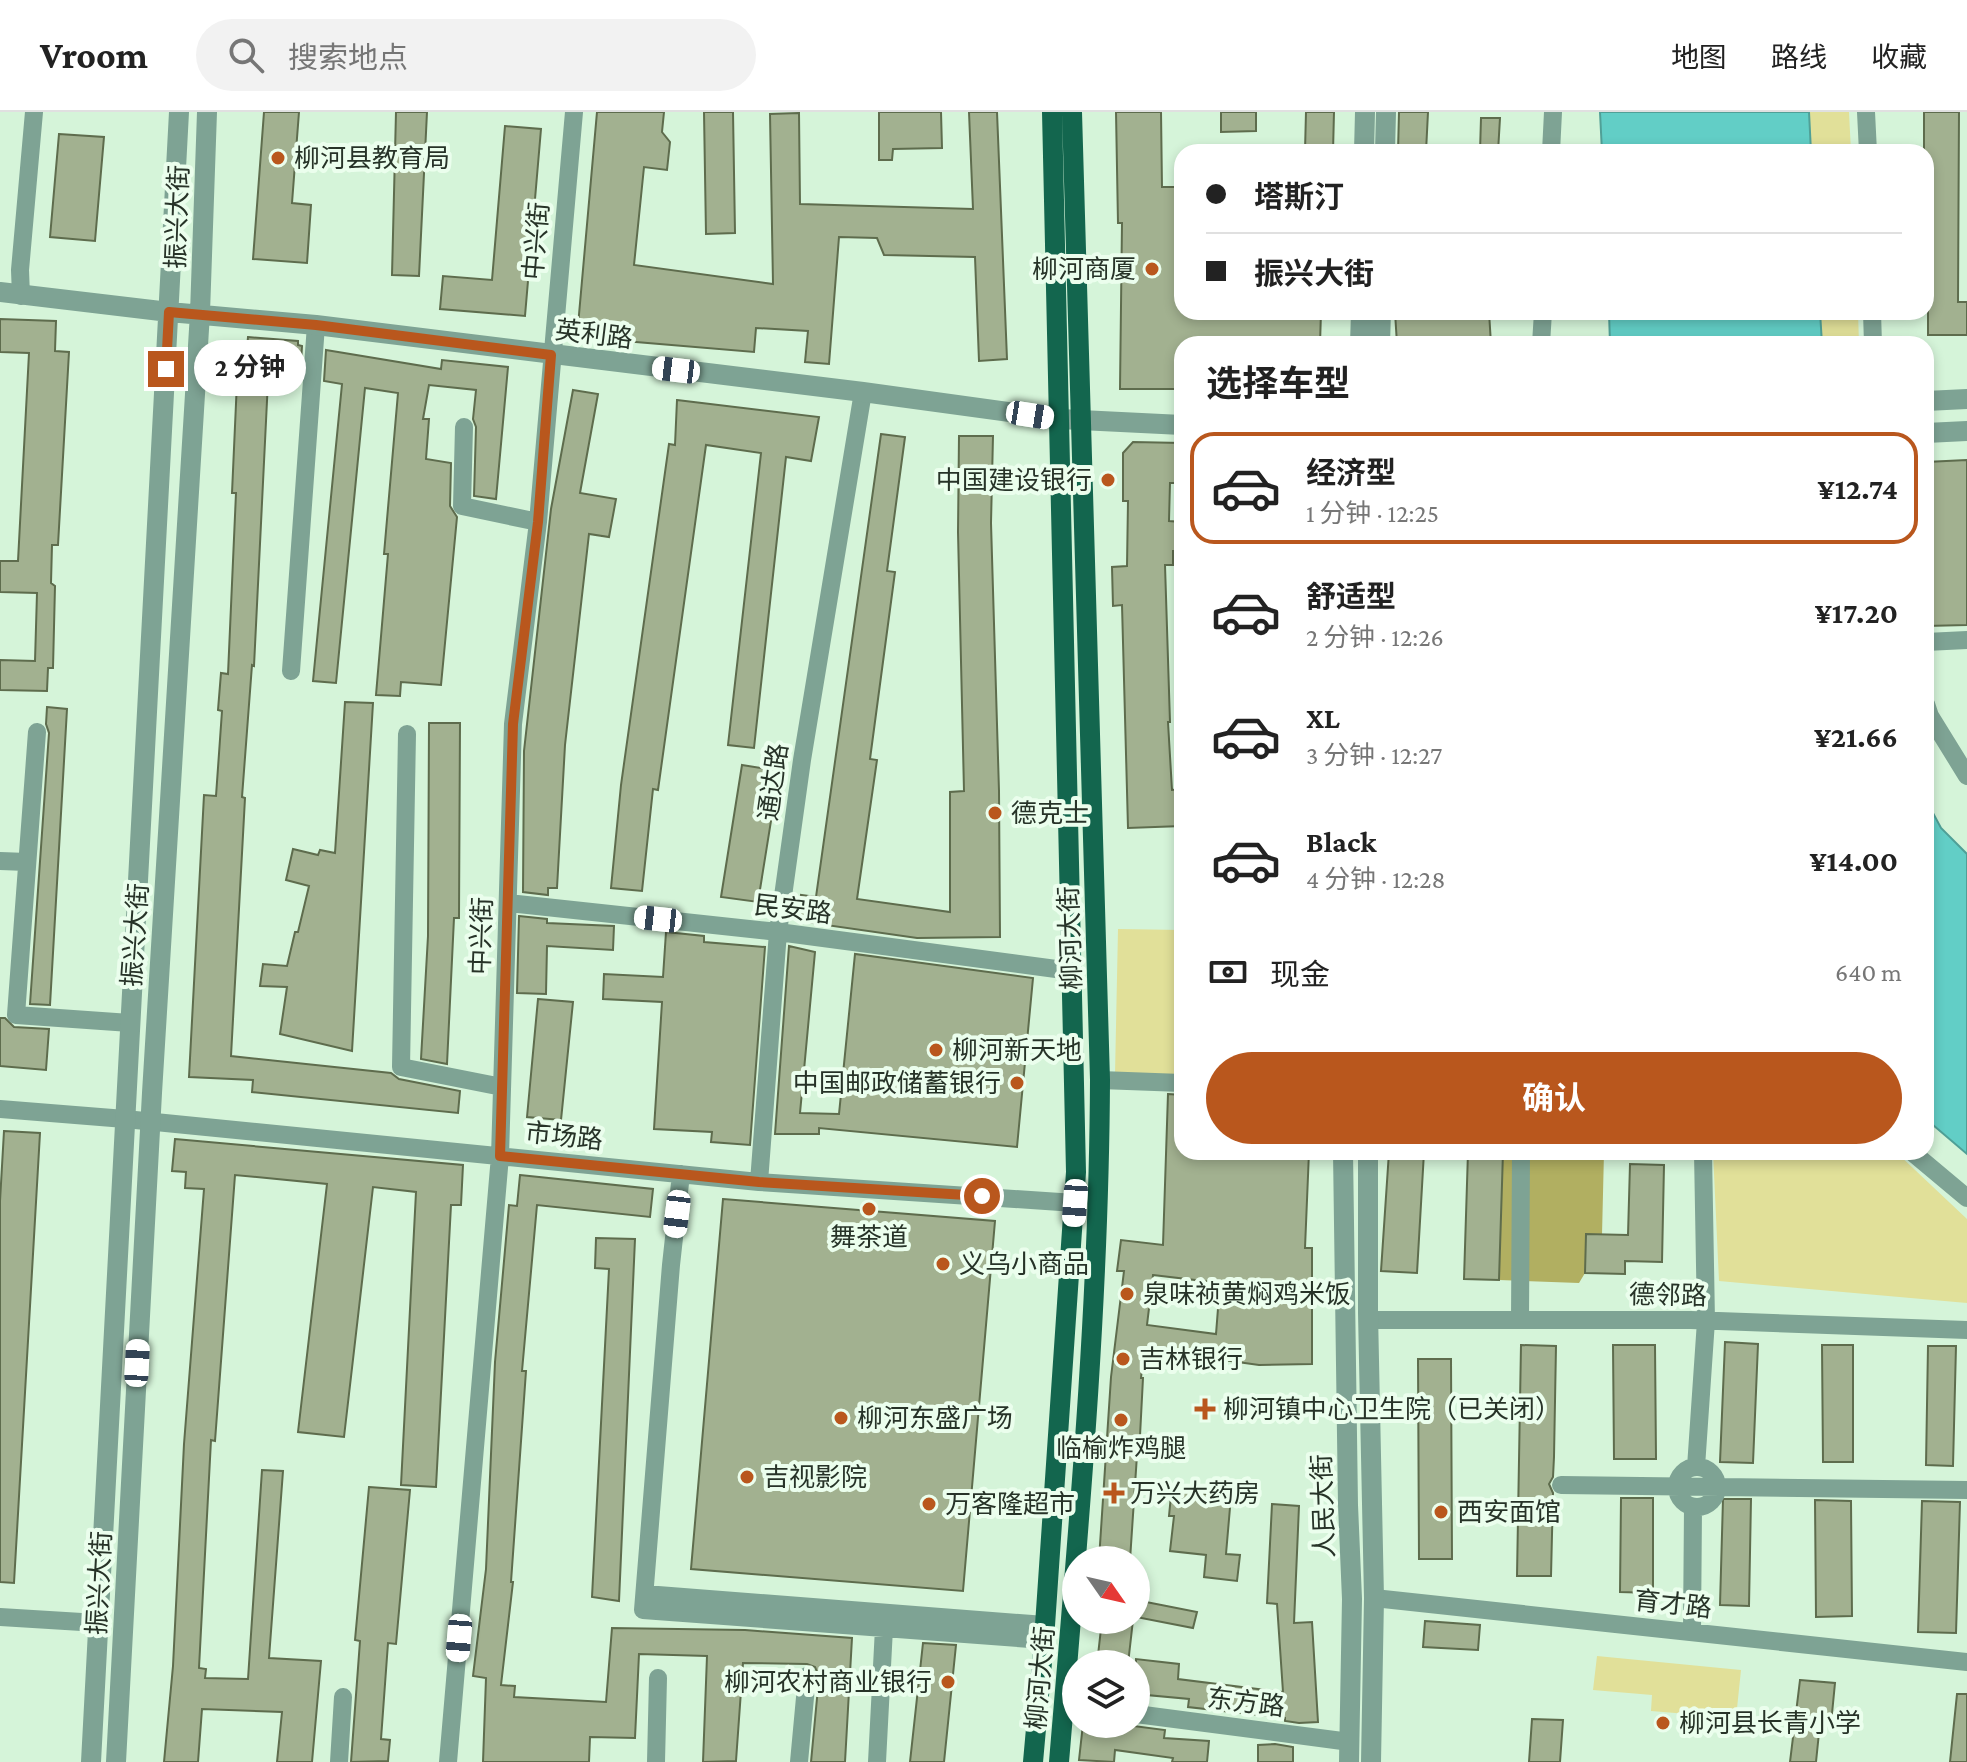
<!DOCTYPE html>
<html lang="zh">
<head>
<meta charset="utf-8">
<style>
	:root { --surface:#fff; --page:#f2f2f2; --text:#222; --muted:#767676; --line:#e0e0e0; --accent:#b9571d }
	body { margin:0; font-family:"Crimson Pro","Noto Sans SC",serif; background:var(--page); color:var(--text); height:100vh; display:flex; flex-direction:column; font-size:30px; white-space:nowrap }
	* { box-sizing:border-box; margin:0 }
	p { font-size:26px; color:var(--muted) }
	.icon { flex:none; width:44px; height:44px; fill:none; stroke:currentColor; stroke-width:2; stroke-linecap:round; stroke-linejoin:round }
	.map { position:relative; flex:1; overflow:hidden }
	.side { position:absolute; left:1174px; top:224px; width:760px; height:824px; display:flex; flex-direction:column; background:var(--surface); border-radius:24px; box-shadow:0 4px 12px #0003 }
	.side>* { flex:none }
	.top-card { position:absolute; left:1174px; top:32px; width:760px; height:176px; border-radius:24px; box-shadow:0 4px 12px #0003; display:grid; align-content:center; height:176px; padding:0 32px; background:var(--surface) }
	.needle { width:52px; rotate:124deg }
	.controls { position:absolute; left:1062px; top:1434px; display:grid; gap:16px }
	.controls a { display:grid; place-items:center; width:88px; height:88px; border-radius:50%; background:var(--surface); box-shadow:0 4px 12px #0003; font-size:40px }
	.end { position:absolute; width:36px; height:36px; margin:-18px; border:10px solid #b9571d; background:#fff; box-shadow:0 0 0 4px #fff }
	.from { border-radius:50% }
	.bubble { position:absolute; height:56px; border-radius:28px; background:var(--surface); box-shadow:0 4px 12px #0003; font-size:26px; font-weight:700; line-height:56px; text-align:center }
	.car { position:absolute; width:24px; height:48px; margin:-24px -12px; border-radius:10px; box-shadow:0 0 6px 2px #0007; background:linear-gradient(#fff 24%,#345 0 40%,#fff 0 76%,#345 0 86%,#fff 0) }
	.top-card b { display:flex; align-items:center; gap:28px; height:76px; font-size:30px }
	.top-card b+b { border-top:2px solid var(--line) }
	.top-card i { width:20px; height:20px; background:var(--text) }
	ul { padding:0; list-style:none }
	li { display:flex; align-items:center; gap:24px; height:112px; margin:0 16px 12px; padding:0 16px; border:4px solid transparent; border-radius:24px }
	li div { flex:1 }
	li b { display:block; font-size:30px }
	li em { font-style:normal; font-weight:700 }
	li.on { border-color:var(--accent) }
	li>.icon { width:72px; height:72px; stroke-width:1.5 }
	h2 { padding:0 32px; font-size:36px; line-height:96px }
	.pay { display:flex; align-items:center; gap:20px; height:88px; padding:0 32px; font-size:30px }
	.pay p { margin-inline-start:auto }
	.primary-button { display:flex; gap:16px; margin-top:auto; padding:16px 32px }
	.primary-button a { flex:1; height:92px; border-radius:48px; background:var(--accent); color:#fff; font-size:32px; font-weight:700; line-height:92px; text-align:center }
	header { display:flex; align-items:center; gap:48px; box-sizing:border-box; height:112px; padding:0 40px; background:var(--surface); border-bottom:2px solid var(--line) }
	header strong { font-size:38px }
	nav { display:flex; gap:44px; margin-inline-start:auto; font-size:28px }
	.search { width:560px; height:72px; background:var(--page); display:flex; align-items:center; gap:20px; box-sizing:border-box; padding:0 28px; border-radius:44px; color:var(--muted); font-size:30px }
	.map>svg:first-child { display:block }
</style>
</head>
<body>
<header>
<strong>Vroom</strong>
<div class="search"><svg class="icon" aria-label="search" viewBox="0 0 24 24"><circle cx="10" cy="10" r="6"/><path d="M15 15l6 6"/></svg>搜索地点</div>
<nav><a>地图</a><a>路线</a><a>收藏</a></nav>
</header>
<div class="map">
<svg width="1967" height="1650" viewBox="0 0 1967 1650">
	<rect width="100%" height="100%" fill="#d5f4d9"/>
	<path fill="#e1e099" d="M1809 0H1849L1851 40H1811Z
		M1820 200H1858L1859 232H1822Z
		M1118 817 1182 818V964L1115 963Z
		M1713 1040H1896L1967 1107V1191L1719 1169Z
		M1597 1544 1741 1558 1736 1606 1651 1599 1652 1583 1593 1578Z"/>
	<path fill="#b1af61" d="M1503 1040H1604L1602 1123H1586L1585 1161 1579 1171 1499 1168Z"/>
	<path fill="#62cec6" stroke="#50a097" stroke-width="2" d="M1600 0H1809L1811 40H1602Z
		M1609 200H1820L1822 232H1610Z
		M1926 688 1941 716 1967 742V1042L1926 1007Z"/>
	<path fill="#a2b190" stroke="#5e6c4d" stroke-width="2" fill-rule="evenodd" d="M264 0H299L292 91 311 93 307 151 253 147Z
		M396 0H427L419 164 392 163Z
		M597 0H664L662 20 670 30 667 58 644 55 634 153 773 172 770 2 799 1 800 92 973 97 969 0H997L1007 247 979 249 975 145 884 143 877 126 839 125 829 252 805 250 808 219 756 216 754 240 577 225Z
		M704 0H733L735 121 706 122Z
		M879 0H941L942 36 893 37 892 48H879Z
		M1116 0H1161L1162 75H1182V200H1321L1320 232H1182V277H1120L1122 111H1118Z
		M1221 0H1256V19L1221 20Z
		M1306 0H1334L1333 40 1305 39Z
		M1399 0H1428L1426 40H1398Z
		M1924 0H1959L1958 190H1967V223H1928V82H1926V40H1924Z
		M1481 6H1500L1498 40H1480Z
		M505 14 541 17 525 204 440 197 443 164 492 168Z
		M59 22 104 25 95 129 50 125Z
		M1395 200H1489L1491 232H1397Z
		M0 207 56 209 55 239 69 240 58 433H52L51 471 55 474 53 556H48L47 579 0 578V548L35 549 37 481 0 480V449H18L29 241 0 240Z
		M248 225 298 229V233L302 234 301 251 269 248 254 554 252 553 242 685 245 686 231 944 391 961 399 967 460 979 458 1001 252 980 253 968 189 965 204 683 216 684 222 599 218 598 221 561 228 562 236 381H232L238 247H246Z
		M326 238 441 257 442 248 508 255 496 387 474 384 476 315 473 307 476 278 429 273 423 307H429L426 347 451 351 450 394 457 405 441 573 401 570 400 584 376 583 388 442H384L398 281 365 276 336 571 313 569 342 272 324 269Z
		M573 278 598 282 580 381 616 387 609 425 589 422 565 633 557 776H548V783L523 780 524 639 551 397Z
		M677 288 819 305 811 349 786 345 754 636 728 633 761 341 706 333 658 678 653 677 642 779 611 776 621 673 669 332 675 333Z
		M881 322 905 325 887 459 895 460 870 647 877 648 857 787 950 800V680L964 679 958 420 959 324H993L991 411 999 679 1000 825 917 826 798 809 801 783 816 785Z
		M1133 330 1182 331V371H1170L1169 409 1182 410V439H1173V453H1165L1170 610H1168L1172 678 1182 677V714L1128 716 1122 493 1113 494 1112 455 1127 454 1128 389H1123V341Z
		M1967 348V513L1926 514V350Z
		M345 590 373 591 352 939 280 922 287 875 260 874 263 852 287 854 295 820H298L309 774 286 768 293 737 318 743 320 738 335 741Z
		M47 595 67 597 50 893 30 892 49 621 46 612Z
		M429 611H460L459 806H454L447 952 421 947 428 824Z
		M742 653 779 659 758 790 721 785Z
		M519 804 547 807V811L614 814 613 838 547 834 546 882 517 881Z
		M666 820 704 824V830L765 835 750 1033 711 1030 712 1020 654 1017 662 890 603 887 604 862 663 865Z
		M789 834 815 840 800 1001 839 1002 855 842 1033 866 1017 1035 819 1016V1022H775Z
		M538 887 573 890 561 1008 527 1005Z
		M0 906H5L14 915 49 917 46 958 0 954Z
		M1168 982 1182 983V1040H1309L1305 1136H1312V1252L1259 1253 1144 1237 1141 1266H1143L1139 1343H1137L1130 1448H1099L1111 1265 1124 1159H1117L1121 1128 1163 1133ZM1153 1163 1220 1171 1216 1222 1147 1213Z
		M4 1019 40 1021 14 1471 0 1470V1089Z
		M175 1027 463 1053 461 1093H451L436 1375 401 1373 416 1080 373 1075 344 1325 298 1320 327 1072 235 1063 215 1329 211 1328 199 1556 206 1557 205 1566 248 1567 262 1358 283 1359 269 1546 321 1549 312 1650H277L282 1600 202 1597 198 1650H164L173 1554 184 1332 204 1077 185 1076 186 1060 172 1059Z
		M1389 1040H1424L1417 1161 1381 1159Z
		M1468 1040H1503L1499 1168 1464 1167Z
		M1630 1052 1664 1053 1662 1150 1625 1149V1162L1585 1161 1586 1122 1628 1123Z
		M520 1063 653 1077 650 1105 537 1093 522 1259H526L511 1470H513L501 1573 515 1574 514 1585 606 1590 612 1516 745 1518 852 1526 845 1650H811L819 1565 815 1555 807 1552 743 1551 736 1649 703 1650 707 1544 639 1542 635 1626 590 1625 589 1650H483L486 1566 473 1564 486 1457 495 1250 509 1093 517 1094Z
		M723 1087 995 1109 963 1479 691 1457Z
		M596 1126 635 1127 619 1489 592 1485 609 1157 595 1156Z
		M1725 1230 1758 1232 1753 1351 1720 1350Z
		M1521 1233 1556 1234 1554 1345 1553 1365 1549 1372 1553 1381 1551 1464H1517Z
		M1613 1233H1655L1656 1347H1614Z
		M1822 1233H1853V1350H1823Z
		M1928 1234H1956L1953 1354 1926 1353Z
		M1418 1247H1451L1452 1447H1419Z
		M1172 1373 1193 1375V1381L1231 1384 1226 1442 1240 1443 1237 1469 1204 1465 1206 1443 1170 1439 1174 1404H1169Z
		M369 1375 410 1378 396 1532 388 1531 381 1627 390 1628 388 1649 351 1650 360 1529 355 1528Z
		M1621 1386H1653V1481L1620 1480Z
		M1723 1387H1751L1749 1494 1720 1493Z
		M1815 1388 1851 1389 1852 1504 1816 1505Z
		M1922 1389 1960 1390 1956 1521 1918 1520Z
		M1272 1392 1299 1394 1294 1511 1312 1510 1318 1610 1299 1611 1285 1609V1606L1188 1595 1189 1587 1136 1582V1547L1179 1552 1178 1567 1283 1580 1277 1492 1267 1491Z
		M1136 1488 1197 1500 1193 1516 1136 1505Z
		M1102 1508H1133L1128 1552H1097Z
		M1425 1509 1480 1513 1478 1538 1423 1535Z
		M923 1531 956 1533 944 1650H910Z
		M1800 1568 1835 1571 1831 1612 1820 1611 1816 1650H1790Z
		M1957 1582H1967V1650H1950Z
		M1532 1607 1563 1608 1560 1650H1529Z
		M1083 1612H1118L1165 1618 1164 1626 1209 1629 1207 1650H1172L1173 1646 1115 1638 1114 1650 1079 1648Z
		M1275 1632 1293 1635V1650H1258V1633Z"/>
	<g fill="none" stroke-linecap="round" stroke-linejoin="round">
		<path stroke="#7ea394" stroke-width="18" d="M1866 0 1868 40
			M1551 40 1553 0
			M21 184 20 158 34 0
			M1872 200 1873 232
			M1541 232 1543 200
			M464 315 462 394 538 410
			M1926 530 1967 528
			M291 559 316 213
			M1926 592 1930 604 1967 664
			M37 620 16 903 130 911
			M407 622 401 955 502 975
			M0 749 27 750
			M508 791 778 820 1071 859
			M1100 968 1182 971
			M0 997 125 1007 759 1070 1075 1091
			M1912 1040 1967 1086
			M681 1062 671 1153 643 1498 1044 1528
			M759 1070 778 820 802 648 863 280
			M1368 1208H1691L1967 1218
			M1520 1208 1521 1040
			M1696 1355 1706 1209 1703 1040
			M1677 1375a20 20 0 1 1 40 0a20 20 0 1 1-40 0Z
			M1561 1373 1967 1378
			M645 1482 1045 1513
			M1374 1486 1967 1550
			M0 1505 98 1511
			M1692 1520 1693 1395
			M1136 1602 1350 1630
			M339 1650 343 1585
			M448 1650 500 1044 513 612 538 410 574 0
			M656 1650 658 1566
			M799 1650 807 1564
			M877 1650 884 1516"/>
		<path stroke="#7ea394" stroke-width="20" d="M1364 40 1365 0
			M1385 40 1386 0
			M0 180 169 200 316 213 863 280 1060 307 1182 313
			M1360 232 1361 200
			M1380 232 1381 200
			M1926 289 1967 287
			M1926 321 1967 319
			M1343 1040 1348 1393 1352 1487 1349 1650
			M1368 1040V1201L1374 1486 1371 1650
			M91 1650 179 0
			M116 1650 152 981 200 201 207 0"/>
		<path stroke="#13664e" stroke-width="20" d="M1033 1650 1044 1528 1076 1060 1052 0
			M1059 1650C1078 1423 1099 1196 1100 968L1072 0"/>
	</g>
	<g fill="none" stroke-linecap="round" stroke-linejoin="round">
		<path stroke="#b9571d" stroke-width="10" d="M166 257 169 200 316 213 551 243 538 410 513 612 500 1044 759 1070 982 1084"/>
	</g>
	<g fill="#b9571d" stroke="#ebfeed" stroke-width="3">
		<circle cx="278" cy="46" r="8"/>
		<circle cx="1152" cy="157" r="8"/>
		<circle cx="1108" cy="368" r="8"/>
		<circle cx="995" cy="701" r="8"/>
		<circle cx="936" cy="938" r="8"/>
		<circle cx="1017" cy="971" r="8"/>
		<circle cx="869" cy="1097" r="8"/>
		<circle cx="943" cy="1152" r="8"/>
		<circle cx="1127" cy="1182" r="8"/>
		<circle cx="1123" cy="1247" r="8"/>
		<path d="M1201 1285h8v8h8v8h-8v8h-8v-8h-8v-8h8z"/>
		<circle cx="841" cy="1306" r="8"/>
		<circle cx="1121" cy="1308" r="8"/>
		<circle cx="747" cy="1365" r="8"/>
		<path d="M1110 1369h8v8h8v8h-8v8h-8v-8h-8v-8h8z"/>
		<circle cx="929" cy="1392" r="8"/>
		<circle cx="1441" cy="1400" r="8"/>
		<circle cx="948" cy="1570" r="8"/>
		<circle cx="1663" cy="1611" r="8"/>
	</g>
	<g text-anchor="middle" stroke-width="8" stroke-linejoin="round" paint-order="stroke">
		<g font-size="26" fill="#273328" stroke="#ebfeed" text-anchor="start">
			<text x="294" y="55">柳河县教育局</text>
			<text x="1136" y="166" text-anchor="end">柳河商厦</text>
			<text x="1092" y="377" text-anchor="end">中国建设银行</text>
			<text x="1011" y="710">德克士</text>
			<text x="952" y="947">柳河新天地</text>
			<text x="1001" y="980" text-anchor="end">中国邮政储蓄银行</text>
			<text x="869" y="1134" text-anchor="middle">舞茶道</text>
			<text x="959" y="1161">义乌小商品</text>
			<text x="1143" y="1191">泉味祯黄焖鸡米饭</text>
			<text x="1139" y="1256">吉林银行</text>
			<text x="1223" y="1306">柳河镇中心卫生院（已关闭）</text>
			<text x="857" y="1315">柳河东盛广场</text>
			<text x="1121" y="1345" text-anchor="middle">临榆炸鸡腿</text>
			<text x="763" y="1374">吉视影院</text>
			<text x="1130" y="1390">万兴大药房</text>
			<text x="945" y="1401">万客隆超市</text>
			<text x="1457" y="1409">西安面馆</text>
			<text x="932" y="1579" text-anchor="end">柳河农村商业银行</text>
			<text x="1679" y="1620">柳河县长青小学</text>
		</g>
		<g font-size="26" fill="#273328" stroke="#ebfeed">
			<text transform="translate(177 105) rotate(-88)" y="9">振兴大街</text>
			<text transform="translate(536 129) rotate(-85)" y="9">中兴街</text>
			<text transform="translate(594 222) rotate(7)" y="9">英利路</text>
			<text transform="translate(773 670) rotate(-82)" y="9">通达路</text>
			<text transform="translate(793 797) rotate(7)" y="9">民安路</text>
			<text transform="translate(135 823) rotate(-86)" y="9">振兴大街</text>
			<text transform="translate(481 824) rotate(-88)" y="9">中兴街</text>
			<text transform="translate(1070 826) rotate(-92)" y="9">柳河大街</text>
			<text transform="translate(564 1024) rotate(6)" y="9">市场路</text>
			<text transform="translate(1668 1183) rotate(1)" y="9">德邻路</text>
			<text transform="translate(1323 1394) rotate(-92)" y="9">人民大街</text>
			<text transform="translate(99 1471) rotate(-87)" y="9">振兴大街</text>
			<text transform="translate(1673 1492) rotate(6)" y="9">育才路</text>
			<text transform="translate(1040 1566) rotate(-85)" y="9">柳河大街</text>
			<text transform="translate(1246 1590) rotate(7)" y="9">东方路</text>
		</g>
	</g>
</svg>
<div class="controls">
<a><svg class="needle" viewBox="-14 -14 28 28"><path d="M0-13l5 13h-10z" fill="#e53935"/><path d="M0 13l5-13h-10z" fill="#767676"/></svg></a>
<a><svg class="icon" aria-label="layers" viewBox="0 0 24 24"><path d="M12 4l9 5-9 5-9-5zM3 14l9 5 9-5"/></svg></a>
</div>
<i class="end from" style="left:982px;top:1084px"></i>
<i class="end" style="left:166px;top:257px"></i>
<div class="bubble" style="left:194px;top:228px;width:112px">2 分钟</div>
<i class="car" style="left:676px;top:258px;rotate:277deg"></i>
<i class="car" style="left:1030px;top:303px;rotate:99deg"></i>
<i class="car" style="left:658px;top:807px;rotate:276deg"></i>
<i class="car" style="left:1075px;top:1091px;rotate:184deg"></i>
<i class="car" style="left:677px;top:1102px;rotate:187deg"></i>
<i class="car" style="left:137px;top:1251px;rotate:3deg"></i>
<i class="car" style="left:459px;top:1526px;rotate:185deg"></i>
<div class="top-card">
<b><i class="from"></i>塔斯汀</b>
<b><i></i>振兴大街</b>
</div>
<section class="side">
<h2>选择车型</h2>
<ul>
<li class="on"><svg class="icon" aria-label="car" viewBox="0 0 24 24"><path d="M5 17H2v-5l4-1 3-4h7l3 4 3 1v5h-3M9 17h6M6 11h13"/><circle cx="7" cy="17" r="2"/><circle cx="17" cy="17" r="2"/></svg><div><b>经济型</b><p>1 分钟 · 12:25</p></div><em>¥12.74</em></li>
<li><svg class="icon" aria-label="car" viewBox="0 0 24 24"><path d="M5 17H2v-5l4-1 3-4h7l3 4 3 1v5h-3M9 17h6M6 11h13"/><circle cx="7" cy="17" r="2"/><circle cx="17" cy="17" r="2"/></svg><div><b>舒适型</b><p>2 分钟 · 12:26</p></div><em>¥17.20</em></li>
<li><svg class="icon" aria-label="car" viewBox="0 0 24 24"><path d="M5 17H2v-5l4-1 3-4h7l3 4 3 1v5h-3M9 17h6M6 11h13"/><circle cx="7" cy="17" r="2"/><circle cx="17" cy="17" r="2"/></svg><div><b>XL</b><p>3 分钟 · 12:27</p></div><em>¥21.66</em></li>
<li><svg class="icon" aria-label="car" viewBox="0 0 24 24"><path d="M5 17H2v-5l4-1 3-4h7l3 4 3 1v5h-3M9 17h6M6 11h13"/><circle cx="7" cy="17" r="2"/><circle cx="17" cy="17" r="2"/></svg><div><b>Black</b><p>4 分钟 · 12:28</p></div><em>¥14.00</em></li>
</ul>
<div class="pay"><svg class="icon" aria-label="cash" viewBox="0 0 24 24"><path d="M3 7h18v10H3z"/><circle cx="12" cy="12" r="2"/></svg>现金<p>640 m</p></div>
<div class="primary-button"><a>确认</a></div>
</section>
</div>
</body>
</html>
